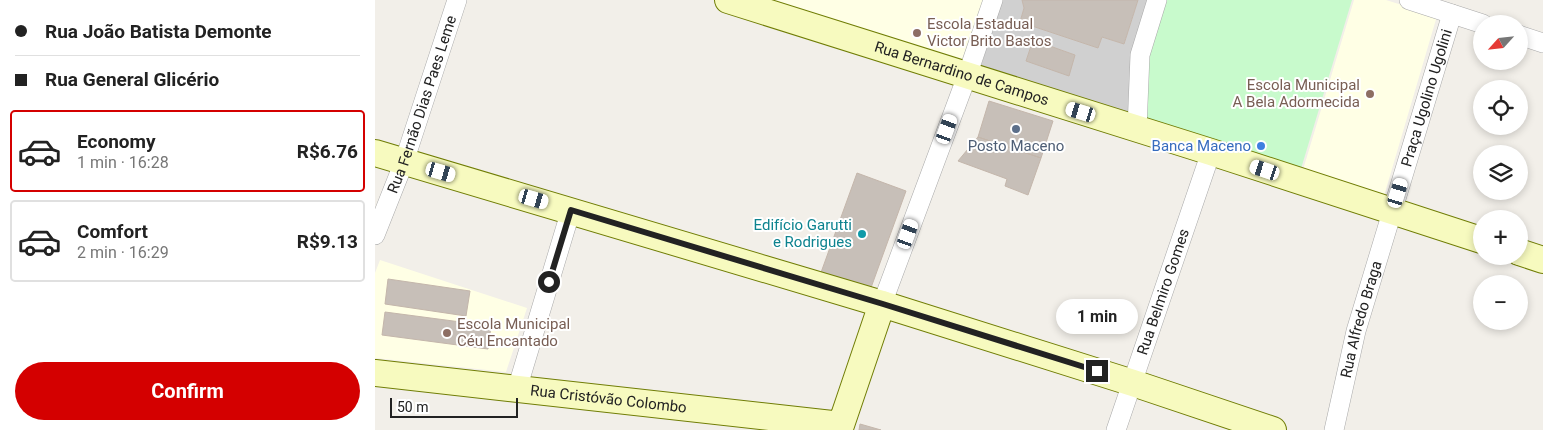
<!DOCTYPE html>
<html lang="en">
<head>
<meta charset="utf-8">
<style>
	:root { --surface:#fff; --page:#f2f2f2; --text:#222; --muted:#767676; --line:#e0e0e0; --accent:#d40000 }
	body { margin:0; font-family:Roboto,sans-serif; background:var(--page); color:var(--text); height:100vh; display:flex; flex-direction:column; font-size:19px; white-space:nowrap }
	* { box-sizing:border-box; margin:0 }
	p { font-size:16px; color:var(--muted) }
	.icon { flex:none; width:28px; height:28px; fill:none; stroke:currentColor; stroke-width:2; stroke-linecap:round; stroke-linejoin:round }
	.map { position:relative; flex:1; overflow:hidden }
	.sheet { display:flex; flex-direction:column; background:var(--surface); width:375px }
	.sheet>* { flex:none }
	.top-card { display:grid; align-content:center; height:110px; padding:0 15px; background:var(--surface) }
	.needle { width:32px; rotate:243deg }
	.controls { position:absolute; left:1098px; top:15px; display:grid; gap:10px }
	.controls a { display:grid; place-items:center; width:55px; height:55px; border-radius:50%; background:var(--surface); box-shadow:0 2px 8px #0003; font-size:25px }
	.scale { position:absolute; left:15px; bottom:12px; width:128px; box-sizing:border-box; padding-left:5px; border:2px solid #222; border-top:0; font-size:14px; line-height:18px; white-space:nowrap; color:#222; -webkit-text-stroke:4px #fff; paint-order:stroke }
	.end { position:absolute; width:22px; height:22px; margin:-11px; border:6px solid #222; background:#fff; box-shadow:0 0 0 2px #fff }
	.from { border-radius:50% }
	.bubble { position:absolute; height:35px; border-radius:18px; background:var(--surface); box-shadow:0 2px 8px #0003; font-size:16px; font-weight:700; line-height:35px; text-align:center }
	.car { position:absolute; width:15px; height:30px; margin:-15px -8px; border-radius:6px; box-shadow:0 0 4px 1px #0007; background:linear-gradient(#fff 24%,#345 0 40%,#fff 0 76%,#345 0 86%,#fff 0) }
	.top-card b { display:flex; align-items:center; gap:18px; height:48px; font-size:19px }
	.top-card b+b { border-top:1px solid var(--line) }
	.top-card i { width:12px; height:12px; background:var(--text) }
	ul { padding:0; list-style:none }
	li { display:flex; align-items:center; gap:15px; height:82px; margin:0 10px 8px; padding:0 5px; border:2px solid var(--line); border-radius:5px }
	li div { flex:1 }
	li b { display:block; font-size:19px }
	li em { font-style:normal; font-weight:700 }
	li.selected { border-color:var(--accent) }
	li>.icon { width:45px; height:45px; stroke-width:1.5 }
	.cta { display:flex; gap:10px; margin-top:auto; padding:10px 15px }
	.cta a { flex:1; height:58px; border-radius:30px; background:var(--accent); color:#fff; font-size:20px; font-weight:700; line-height:58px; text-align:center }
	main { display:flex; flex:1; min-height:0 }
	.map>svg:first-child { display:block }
</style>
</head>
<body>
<main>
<section class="sheet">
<div class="top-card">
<b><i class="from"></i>Rua João Batista Demonte</b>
<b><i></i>Rua General Glicério</b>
</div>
<ul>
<li class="selected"><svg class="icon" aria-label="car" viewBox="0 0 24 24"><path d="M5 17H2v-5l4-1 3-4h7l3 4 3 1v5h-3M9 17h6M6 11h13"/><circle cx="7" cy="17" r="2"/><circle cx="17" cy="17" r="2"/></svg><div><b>Economy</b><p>1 min · 16:28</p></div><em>R$6.76</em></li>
<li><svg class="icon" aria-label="car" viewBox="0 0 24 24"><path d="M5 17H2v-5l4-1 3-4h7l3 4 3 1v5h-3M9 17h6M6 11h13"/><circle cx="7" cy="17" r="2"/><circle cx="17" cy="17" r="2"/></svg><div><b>Comfort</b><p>2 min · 16:29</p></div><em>R$9.13</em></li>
</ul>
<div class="cta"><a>Confirm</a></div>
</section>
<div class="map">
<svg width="1168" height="430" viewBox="0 0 1168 430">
	<rect width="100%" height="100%" fill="#f2efe9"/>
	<path fill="#ffffe5" d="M381 0H609L588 65Z
		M979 0H1011L1062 16 1009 196 927 173Z
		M5 260 152 308 131 372 0 358V273Z"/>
	<path fill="#d0d0d0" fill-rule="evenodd" d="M627 0H647L649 8 645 22 723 48 727 37 749 44 763 0H775L755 120 604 72ZM658 40 700 55 693 75 651 61Z"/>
	<path fill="#c8facc" d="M788 0H977L925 172 770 122 772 58Z"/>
	<path fill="#c7bfb8" stroke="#c4b6ab" d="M647 0H763L749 44 727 37 723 48 645 22 649 8Z
		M658 40 700 55 694 76 651 61Z
		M614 101 678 121 666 158 603 137Z
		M603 137 666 158 653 195 630 186 632 179 583 161Z
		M482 173 531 191 493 296 444 278Z
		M13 279 95 291 91 316 10 304Z
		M10 312 116 326 113 349 7 335Z
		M485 424 506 430H484Z"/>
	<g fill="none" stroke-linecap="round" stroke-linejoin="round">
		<g stroke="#a9a9a9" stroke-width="20">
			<g id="street">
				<path d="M1034 0 1108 24"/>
				<path d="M1144 35 1168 43"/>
				<path d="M762 129 765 55 782 0"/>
				<path id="s1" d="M0 235 29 162 82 0"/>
				<path d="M507 304 592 76 618 0"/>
				<path d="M142 389 196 210"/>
				<path id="s2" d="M741 430 836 152"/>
				<path id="s3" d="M959 430 981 331 1077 14"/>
			</g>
		</g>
		<g stroke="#707d05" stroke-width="28">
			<g id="secondary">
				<path id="s4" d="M353 0 836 152 1106 240"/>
				<path d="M0 153 507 304 758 383 898 430"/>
				<path d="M1144 252 1168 260"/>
				<path id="s5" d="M0 373 466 425 507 304"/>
			</g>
		</g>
		<use href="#street" stroke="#fff" stroke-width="19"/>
		<use href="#secondary" stroke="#f7fabf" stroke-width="26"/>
	</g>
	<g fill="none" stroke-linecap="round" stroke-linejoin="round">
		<path stroke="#222" stroke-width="6" d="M174 282 196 210 508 304 722 371"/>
	</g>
	<g fill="#8d6e63" stroke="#fff" stroke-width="2">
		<circle cx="542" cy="33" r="5"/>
		<circle cx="995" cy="94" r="5"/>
		<circle cx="72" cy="333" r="5"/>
	</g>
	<circle fill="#5c6f8a" stroke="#fff" stroke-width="2" cx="641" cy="129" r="5"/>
	<circle fill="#3f7fe0" stroke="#fff" stroke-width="2" cx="886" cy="146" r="5"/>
	<circle fill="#0f9aa8" stroke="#fff" stroke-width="2" cx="487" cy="234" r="5"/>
	<g text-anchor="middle" stroke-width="4" stroke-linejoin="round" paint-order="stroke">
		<g font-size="15" fill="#785e54" stroke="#fff" text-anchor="start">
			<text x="552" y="29">Escola Estadual<tspan x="552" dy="17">Victor Brito Bastos</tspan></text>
			<text x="985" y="90" text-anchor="end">Escola Municipal<tspan x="985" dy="17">A Bela Adormecida</tspan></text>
			<text x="82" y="329">Escola Municipal<tspan x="82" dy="17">Céu Encantado</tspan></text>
		</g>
		<g font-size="15" fill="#222" stroke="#fff">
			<text dy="5" stroke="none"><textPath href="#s4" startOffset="245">Rua Bernardino de Campos</textPath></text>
			<text dy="5" stroke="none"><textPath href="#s3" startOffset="345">Praça Ugolino Ugolini</textPath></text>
			<text dy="5" stroke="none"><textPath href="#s1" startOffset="139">Rua Fernão Dias Paes Leme</textPath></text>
			<text dy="5" stroke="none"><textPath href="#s2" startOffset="146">Rua Belmiro Gomes</textPath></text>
			<text dy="5" stroke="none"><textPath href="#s3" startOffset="114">Rua Alfredo Braga</textPath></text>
			<text dy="5" stroke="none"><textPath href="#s5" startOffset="235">Rua Cristóvão Colombo</textPath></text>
		</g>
		<g font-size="15" fill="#4e5e75" stroke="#fff">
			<text x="641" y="151">Posto Maceno</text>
		</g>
		<g font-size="15" fill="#366cbe" stroke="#fff" text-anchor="end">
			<text x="876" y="151">Banca Maceno</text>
		</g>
		<g font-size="15" fill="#0d838f" stroke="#fff" text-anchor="end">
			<text x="477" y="230">Edifício Garutti<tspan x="477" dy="17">e Rodrigues</tspan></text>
		</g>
	</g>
</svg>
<div class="controls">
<a><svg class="needle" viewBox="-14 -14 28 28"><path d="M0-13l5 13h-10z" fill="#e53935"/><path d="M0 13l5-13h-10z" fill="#767676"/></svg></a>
<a><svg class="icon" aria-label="locate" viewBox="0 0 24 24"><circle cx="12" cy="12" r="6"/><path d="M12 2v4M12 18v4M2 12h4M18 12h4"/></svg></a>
<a><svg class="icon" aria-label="layers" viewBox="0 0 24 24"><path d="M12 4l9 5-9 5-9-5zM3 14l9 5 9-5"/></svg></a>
<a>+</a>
<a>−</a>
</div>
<div class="scale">50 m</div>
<i class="end from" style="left:174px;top:282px"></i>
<i class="end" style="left:722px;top:371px"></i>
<div class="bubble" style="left:681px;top:299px;width:82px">1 min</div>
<i class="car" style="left:706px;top:112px;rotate:287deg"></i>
<i class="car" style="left:572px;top:129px;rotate:20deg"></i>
<i class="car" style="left:890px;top:170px;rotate:288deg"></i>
<i class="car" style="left:66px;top:172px;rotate:106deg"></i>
<i class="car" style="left:1023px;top:193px;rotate:17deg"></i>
<i class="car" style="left:159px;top:199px;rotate:106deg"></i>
<i class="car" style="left:533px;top:234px;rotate:20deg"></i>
</div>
</main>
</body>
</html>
